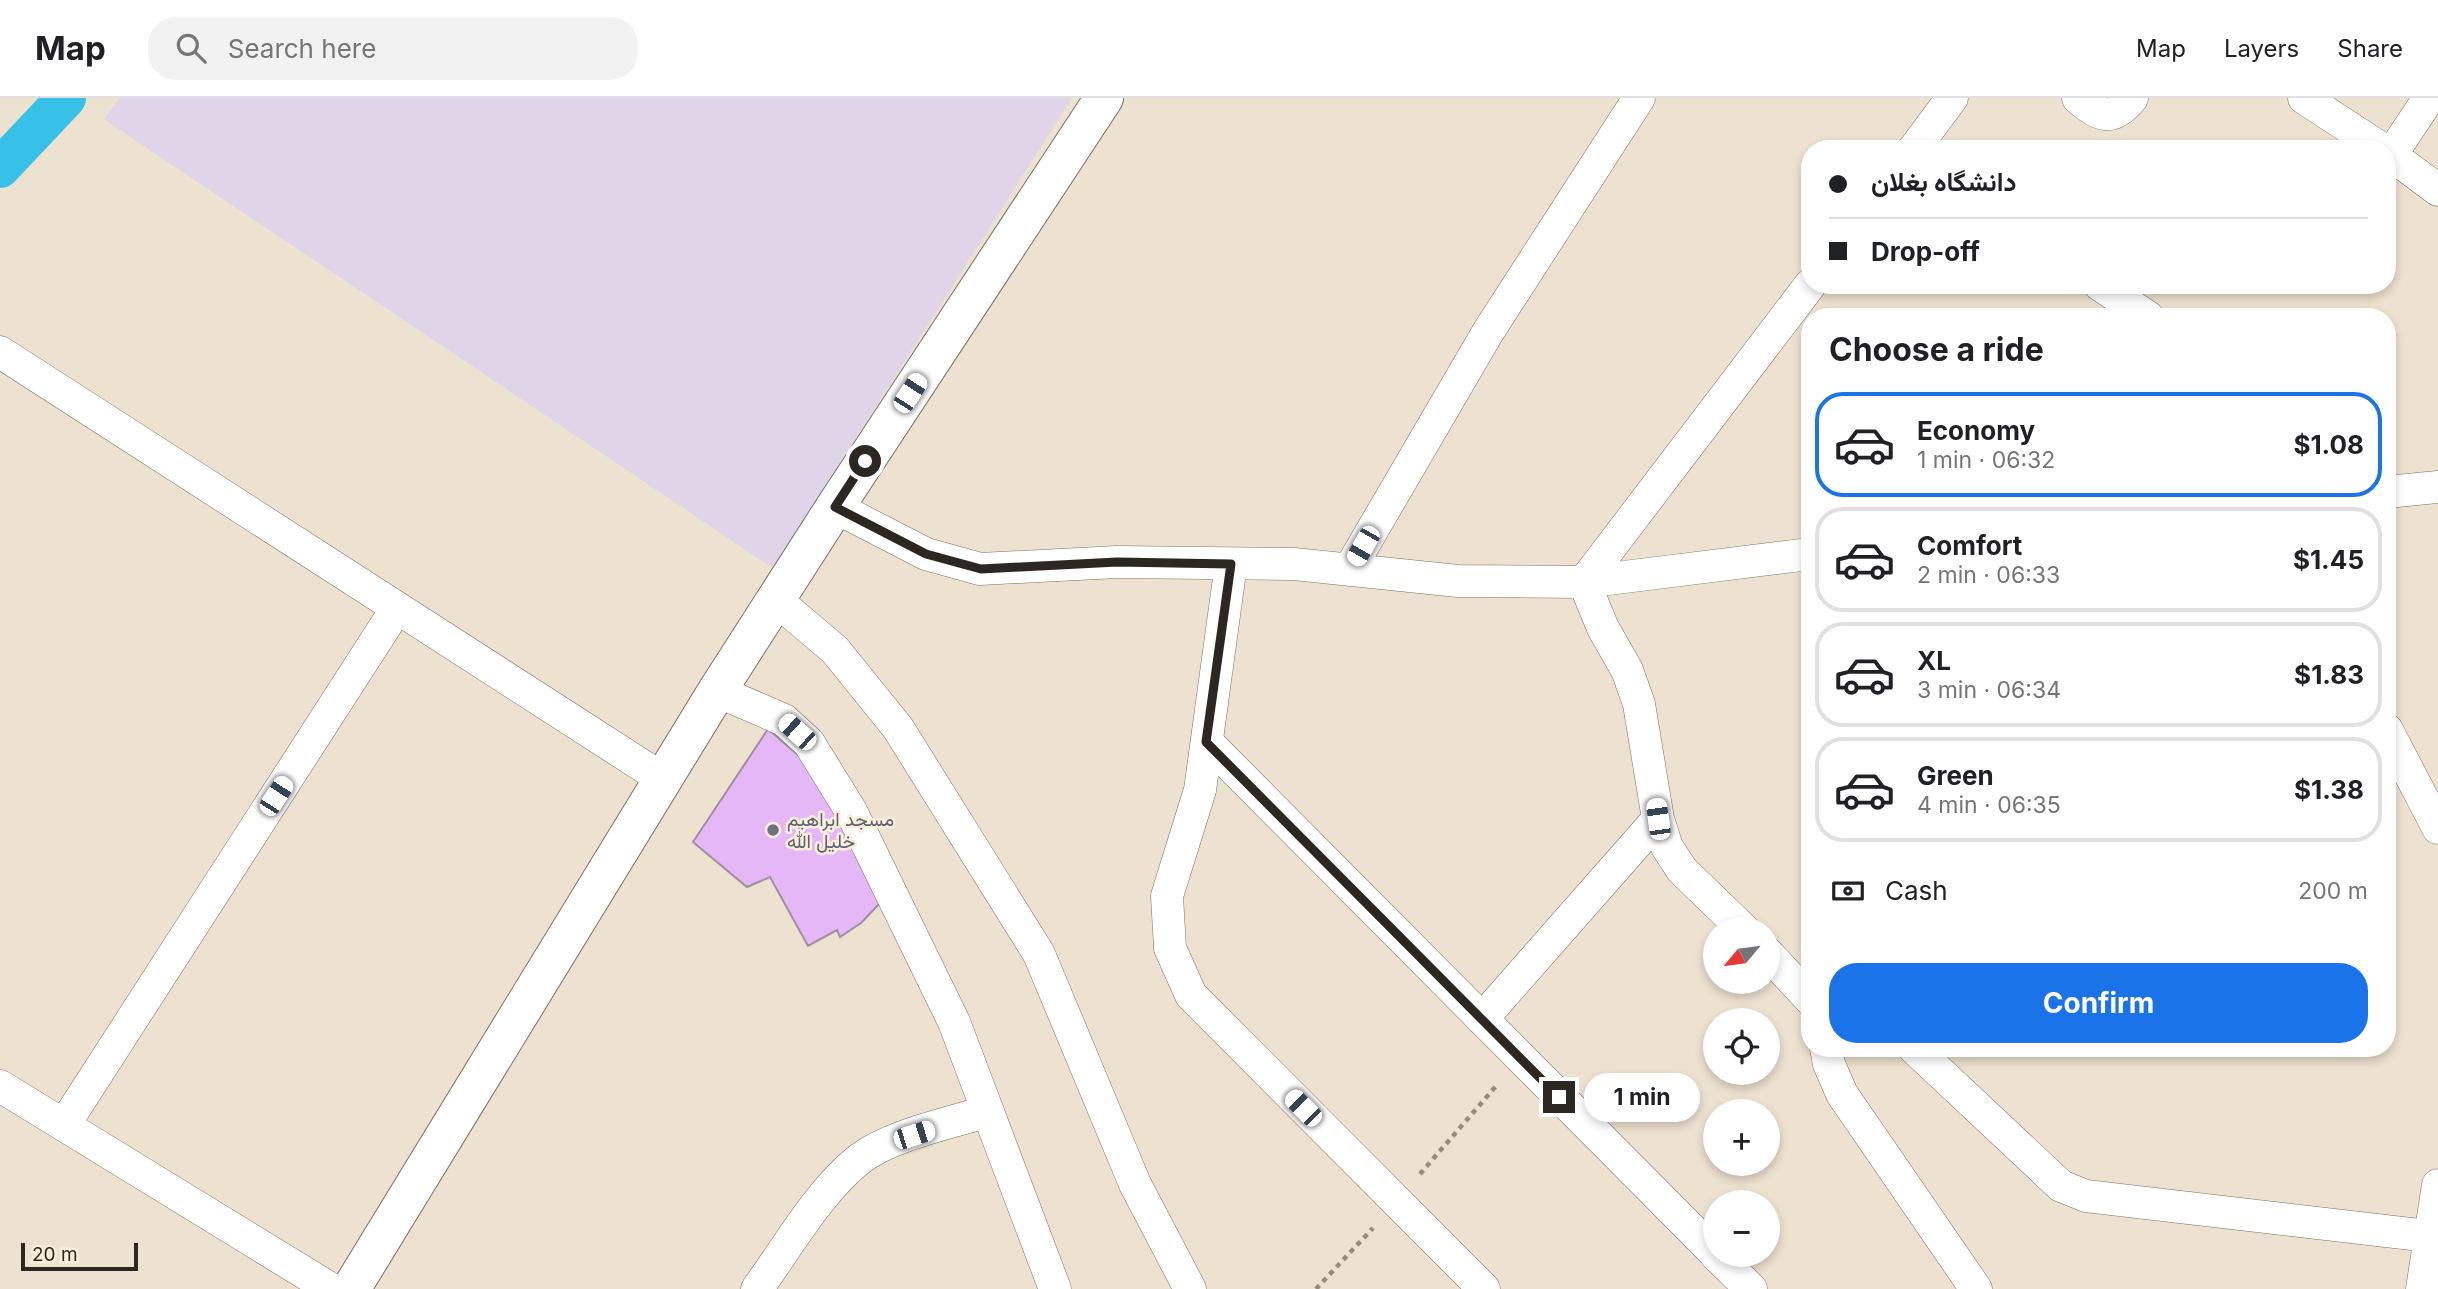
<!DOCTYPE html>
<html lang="en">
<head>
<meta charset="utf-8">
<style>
	:root { --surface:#fff; --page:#f2f2f2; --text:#202124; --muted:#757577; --line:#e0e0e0; --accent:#1a73e8 }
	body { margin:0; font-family:Inter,Vazirmatn,sans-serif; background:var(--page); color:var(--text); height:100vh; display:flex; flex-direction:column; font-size:26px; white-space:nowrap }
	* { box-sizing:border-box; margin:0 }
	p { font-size:23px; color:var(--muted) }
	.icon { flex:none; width:38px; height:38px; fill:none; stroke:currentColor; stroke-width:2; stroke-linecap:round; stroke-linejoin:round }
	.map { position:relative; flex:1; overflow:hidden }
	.side { position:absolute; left:1801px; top:210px; width:595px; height:749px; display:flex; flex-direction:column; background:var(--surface); border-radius:28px; box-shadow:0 4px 10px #0003 }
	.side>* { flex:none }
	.guide { position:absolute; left:1801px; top:42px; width:595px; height:154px; border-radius:28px; box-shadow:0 4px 10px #0003; display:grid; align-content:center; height:154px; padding:0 28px; background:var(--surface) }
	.needle { width:46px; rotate:241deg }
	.buttons { position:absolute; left:1703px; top:819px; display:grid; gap:14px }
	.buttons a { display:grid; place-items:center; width:77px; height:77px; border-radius:50%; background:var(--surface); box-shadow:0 4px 10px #0003; font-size:35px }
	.scale { position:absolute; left:21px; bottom:18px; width:117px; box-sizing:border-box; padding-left:7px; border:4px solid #2c2721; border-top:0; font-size:19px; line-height:24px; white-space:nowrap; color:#2c2721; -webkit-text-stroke:5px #fbefdc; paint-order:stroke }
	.end { position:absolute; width:32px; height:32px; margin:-16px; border:9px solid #2c2721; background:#fff; box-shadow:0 0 0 4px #fff }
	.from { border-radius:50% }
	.bubble { position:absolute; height:49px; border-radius:24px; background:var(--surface); box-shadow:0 4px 10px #0003; font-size:23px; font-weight:700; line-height:49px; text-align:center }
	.car { position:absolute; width:21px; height:42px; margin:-21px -10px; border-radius:9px; box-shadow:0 0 5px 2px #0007; background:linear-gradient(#fff 24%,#345 0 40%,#fff 0 76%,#345 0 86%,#fff 0) }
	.guide b { display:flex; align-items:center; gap:24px; height:66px; font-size:26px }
	.guide b+b { border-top:2px solid var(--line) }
	.guide i { width:18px; height:18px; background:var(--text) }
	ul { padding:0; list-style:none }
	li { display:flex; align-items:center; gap:21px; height:105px; margin:0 14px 10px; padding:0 14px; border:4px solid var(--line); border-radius:28px }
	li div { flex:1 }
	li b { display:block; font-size:26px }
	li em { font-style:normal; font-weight:700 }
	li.selected { border-color:var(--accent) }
	li>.icon { width:63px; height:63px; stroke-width:1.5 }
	h2 { padding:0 28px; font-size:32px; line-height:84px }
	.pay { display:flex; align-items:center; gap:18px; height:77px; padding:0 28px; font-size:26px }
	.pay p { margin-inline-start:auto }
	.primary-button { display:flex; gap:14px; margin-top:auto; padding:14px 28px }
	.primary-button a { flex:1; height:80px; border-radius:28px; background:var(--accent); color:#fff; font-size:28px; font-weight:700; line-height:80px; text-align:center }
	header { display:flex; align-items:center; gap:42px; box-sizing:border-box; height:98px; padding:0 35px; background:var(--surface); border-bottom:2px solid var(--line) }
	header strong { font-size:33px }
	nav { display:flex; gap:38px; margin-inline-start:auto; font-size:24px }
	.search { width:490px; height:63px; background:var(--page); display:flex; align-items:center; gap:18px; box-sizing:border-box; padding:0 24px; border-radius:28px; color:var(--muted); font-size:26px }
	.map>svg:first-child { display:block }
</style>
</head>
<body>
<header>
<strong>Map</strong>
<div class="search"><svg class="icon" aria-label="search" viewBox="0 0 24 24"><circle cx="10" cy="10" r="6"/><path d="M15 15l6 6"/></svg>Search here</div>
<nav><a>Map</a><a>Layers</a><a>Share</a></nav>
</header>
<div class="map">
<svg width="2438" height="1191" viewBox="0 0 2438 1191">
	<rect width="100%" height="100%" fill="#ede1cf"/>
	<path fill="#dfd4e8" d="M120 0H1072L773 470 104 21Z"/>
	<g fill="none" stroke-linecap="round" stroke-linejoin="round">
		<path stroke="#37c1e6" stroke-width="40" d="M0 70 66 0"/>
	</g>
	<path fill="#e6b7f6" stroke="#9c90a1" stroke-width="2" d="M768 631 799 658 840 721 881 804 861 825 840 839 837 832 808 848 770 779 747 789 693 744Z"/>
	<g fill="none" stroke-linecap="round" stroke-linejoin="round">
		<g stroke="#7b7060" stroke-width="33">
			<path id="minor" d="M2078 0C2099 18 2112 25 2132 0
				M2304 0 2382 51
				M1914 51 1952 0
				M2387 54 2438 92
				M2391 57 2429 0
				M2100 187 2148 219
				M0 254 663 681
				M2387 394 2438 389
				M835 409 926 456 980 471 1117 464 1294 466 1458 483 1584 484 1810 456
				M1231 466 1200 692 1167 798 1170 850 1191 897 1484 1191
				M1349 472 1488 234 1639 0
				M776 502 835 552 898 630 1039 856 1135 1086 1190 1191
				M717 593 784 622 809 645 851 713 954 924 1055 1191
				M2387 632 2438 730
				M1207 644 1715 1155
				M1743 831 1682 772 1667 749 1658 721 1639 606 1627 572 1603 530 1584 484 1810 187
				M1768 856 1810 901
				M1482 921 1658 721
				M1826 950 1829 966 1842 996 1976 1191
				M1914 950 2061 1088 2086 1098 2438 1139
				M0 988 331 1191
				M64 1027 397 510
				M1716 1157 1751 1191
				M757 1191C787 1150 821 1090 861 1060 891 1037 951 1025 988 1013
				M2422 1191 2438 1087"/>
		</g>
		<g stroke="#7b7060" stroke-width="40">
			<path id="tertiary" d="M351 1191 717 593 835 409 1104 0"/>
		</g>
		<path stroke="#958c7f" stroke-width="4.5" stroke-dasharray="5 5" stroke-linecap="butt" d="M1420 1076 1497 987
			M1316 1191 1373 1130"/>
		<use href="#minor" stroke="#fff" stroke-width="32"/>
		<use href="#tertiary" stroke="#fff" stroke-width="38"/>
	</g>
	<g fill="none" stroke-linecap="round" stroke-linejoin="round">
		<path stroke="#2c2721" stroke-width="9" d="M865 363 835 409 926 456 981 471 1117 464 1231 466 1206 644 1559 999"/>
	</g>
	<circle fill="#6b7280" stroke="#fbefdc" stroke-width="2.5" cx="773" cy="732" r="7"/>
	<g text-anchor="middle" stroke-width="5" stroke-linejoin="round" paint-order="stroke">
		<g font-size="19" fill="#5b616d" stroke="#fbefdc" text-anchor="start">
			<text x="787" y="728">مسجد ابراهیم<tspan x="787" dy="22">خلیل الله</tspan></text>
		</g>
	</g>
</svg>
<div class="buttons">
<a><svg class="needle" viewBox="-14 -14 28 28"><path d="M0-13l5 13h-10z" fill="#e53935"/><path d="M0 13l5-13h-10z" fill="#757577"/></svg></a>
<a><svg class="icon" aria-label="locate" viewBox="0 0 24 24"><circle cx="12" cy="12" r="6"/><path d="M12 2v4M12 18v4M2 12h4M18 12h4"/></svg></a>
<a>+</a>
<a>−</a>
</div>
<div class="scale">20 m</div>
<i class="end from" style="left:865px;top:363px"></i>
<i class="end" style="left:1559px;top:999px"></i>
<div class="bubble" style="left:1584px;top:975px;width:116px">1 min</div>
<i class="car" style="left:910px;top:295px;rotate:33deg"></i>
<i class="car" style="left:1363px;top:448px;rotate:210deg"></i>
<i class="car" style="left:797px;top:634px;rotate:312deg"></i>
<i class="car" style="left:276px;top:698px;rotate:33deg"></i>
<i class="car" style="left:1658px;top:721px;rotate:352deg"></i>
<i class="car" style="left:1303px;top:1010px;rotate:315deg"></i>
<i class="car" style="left:914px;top:1037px;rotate:72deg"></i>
<div class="guide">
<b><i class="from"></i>دانشگاه بغلان</b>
<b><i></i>Drop-off</b>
</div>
<section class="side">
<h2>Choose a ride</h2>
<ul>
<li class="selected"><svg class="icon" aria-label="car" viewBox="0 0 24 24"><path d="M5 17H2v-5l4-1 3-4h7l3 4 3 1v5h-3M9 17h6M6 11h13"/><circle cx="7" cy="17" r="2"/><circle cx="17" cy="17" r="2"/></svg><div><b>Economy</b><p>1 min · 06:32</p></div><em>$1.08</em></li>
<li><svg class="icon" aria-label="car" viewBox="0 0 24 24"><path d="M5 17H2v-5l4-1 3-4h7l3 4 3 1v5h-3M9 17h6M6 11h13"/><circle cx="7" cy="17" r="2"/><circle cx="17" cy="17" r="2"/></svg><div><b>Comfort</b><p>2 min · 06:33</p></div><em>$1.45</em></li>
<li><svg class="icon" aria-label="car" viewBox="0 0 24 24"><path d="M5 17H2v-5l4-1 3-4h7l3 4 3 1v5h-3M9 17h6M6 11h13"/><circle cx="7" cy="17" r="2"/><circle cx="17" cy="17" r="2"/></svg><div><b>XL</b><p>3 min · 06:34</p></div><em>$1.83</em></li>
<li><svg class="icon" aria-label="car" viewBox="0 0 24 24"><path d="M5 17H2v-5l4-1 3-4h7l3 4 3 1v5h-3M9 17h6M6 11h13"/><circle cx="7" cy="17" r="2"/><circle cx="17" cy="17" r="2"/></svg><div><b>Green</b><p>4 min · 06:35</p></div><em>$1.38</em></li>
</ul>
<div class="pay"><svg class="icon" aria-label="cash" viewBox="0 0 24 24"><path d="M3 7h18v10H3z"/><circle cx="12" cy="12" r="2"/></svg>Cash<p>200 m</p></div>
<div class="primary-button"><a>Confirm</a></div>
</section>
</div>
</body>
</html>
